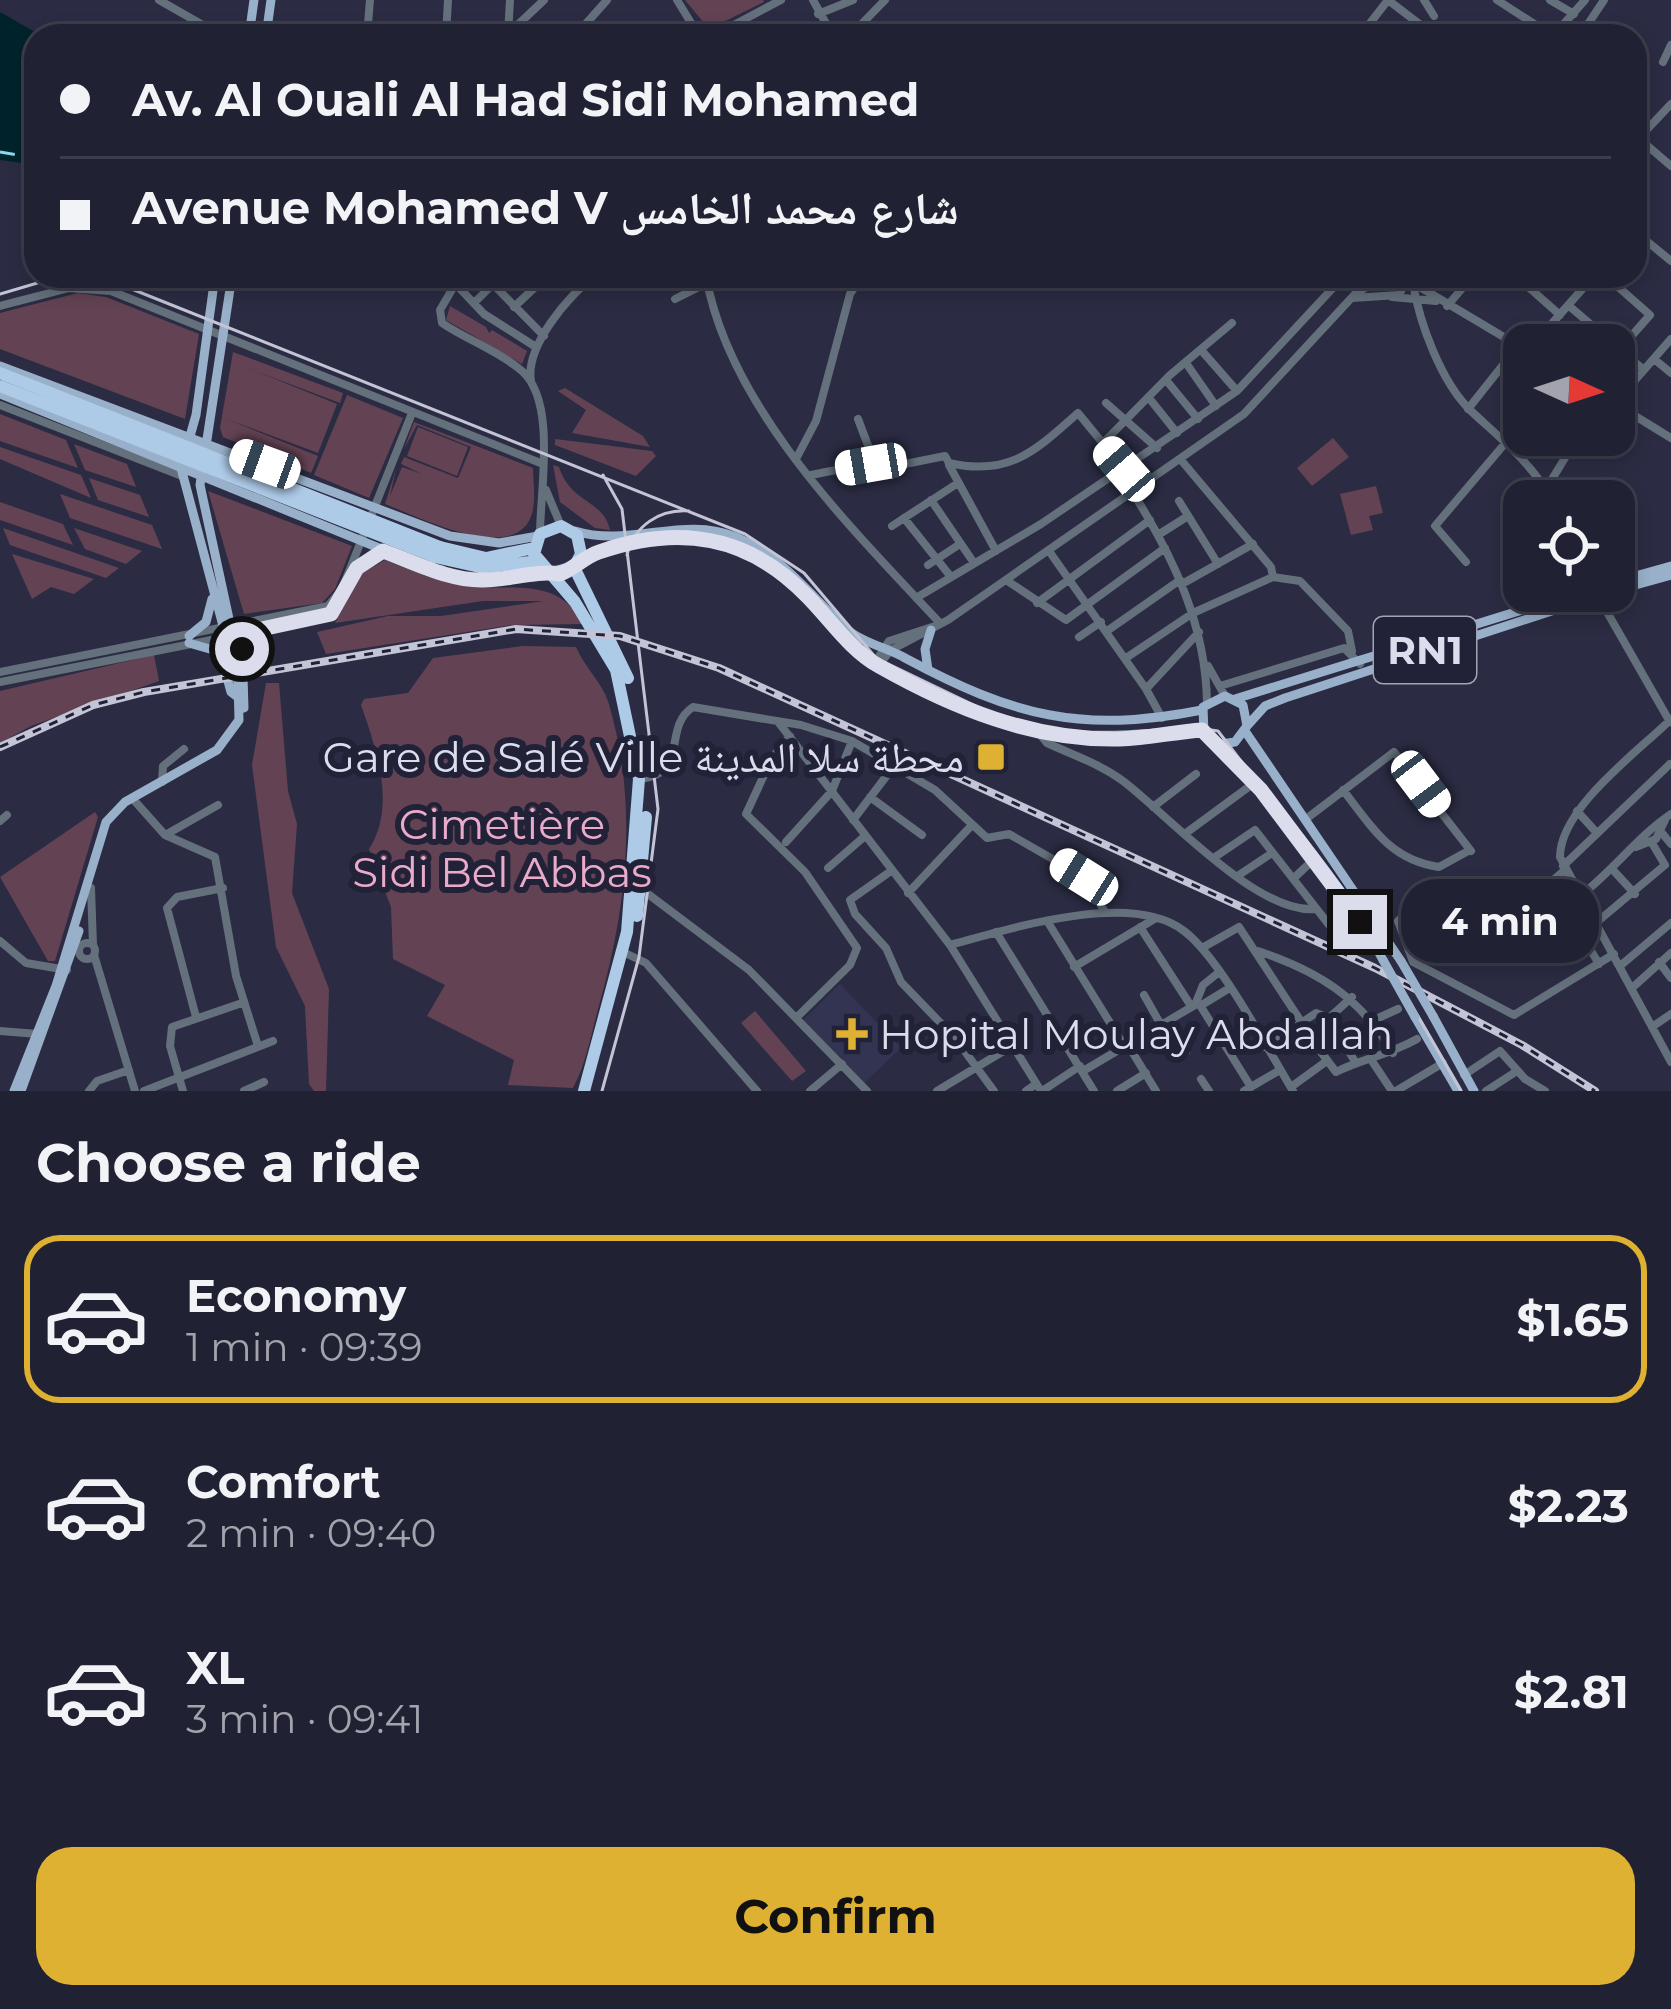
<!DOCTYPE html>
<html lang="en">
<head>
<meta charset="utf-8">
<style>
	:root { --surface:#202132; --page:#28293a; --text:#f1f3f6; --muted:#a2a3ac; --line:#3d3e4d; --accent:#deb133 }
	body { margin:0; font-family:Montserrat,"Noto Naskh Arabic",sans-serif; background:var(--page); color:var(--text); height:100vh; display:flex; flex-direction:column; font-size:45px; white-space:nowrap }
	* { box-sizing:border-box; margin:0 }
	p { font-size:39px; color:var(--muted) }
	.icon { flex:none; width:66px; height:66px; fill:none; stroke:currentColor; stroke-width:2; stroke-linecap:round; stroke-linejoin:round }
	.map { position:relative; height:1091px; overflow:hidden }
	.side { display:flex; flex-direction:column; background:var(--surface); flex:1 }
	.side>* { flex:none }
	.top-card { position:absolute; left:24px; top:24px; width:1623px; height:264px; border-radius:36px; box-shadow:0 6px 18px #0003,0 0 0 3px var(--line); display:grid; align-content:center; height:264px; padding:0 36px; background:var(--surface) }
	.needle { width:78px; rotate:93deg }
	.buttons { position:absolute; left:1503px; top:324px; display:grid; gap:24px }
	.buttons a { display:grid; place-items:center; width:132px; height:132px; border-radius:24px; background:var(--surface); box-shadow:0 6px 18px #0003,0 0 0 3px var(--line); font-size:60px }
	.end { position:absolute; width:54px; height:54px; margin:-27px; border:15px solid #dbdcec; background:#111; box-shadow:0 0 0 6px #111 }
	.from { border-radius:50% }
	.bubble { position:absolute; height:84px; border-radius:36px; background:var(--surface); box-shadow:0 6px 18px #0003,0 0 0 3px var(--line); font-size:39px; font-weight:700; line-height:84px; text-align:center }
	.car { position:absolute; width:36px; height:72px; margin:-36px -18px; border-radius:15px; box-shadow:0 0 9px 3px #0007; background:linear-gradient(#fff 24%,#345 0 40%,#fff 0 76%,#345 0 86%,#fff 0) }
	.top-card b { display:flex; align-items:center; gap:42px; height:114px; font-size:45px }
	.top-card b+b { border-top:3px solid var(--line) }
	.top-card i { width:30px; height:30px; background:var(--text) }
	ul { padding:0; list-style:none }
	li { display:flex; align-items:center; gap:36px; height:168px; margin:0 24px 18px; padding:0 12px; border:6px solid transparent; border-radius:36px }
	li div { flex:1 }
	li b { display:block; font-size:45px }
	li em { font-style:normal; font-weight:700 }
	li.on { border-color:var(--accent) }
	li>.icon { width:108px; height:108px; stroke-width:1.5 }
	h2 { padding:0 36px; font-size:54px; line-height:144px }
	.button { display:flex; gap:24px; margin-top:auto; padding:24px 36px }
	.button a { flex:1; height:138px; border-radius:36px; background:var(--accent); color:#111; font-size:48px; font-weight:700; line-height:138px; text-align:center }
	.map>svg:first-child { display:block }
</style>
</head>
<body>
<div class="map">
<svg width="1671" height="1091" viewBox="0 0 1671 1091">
	<rect width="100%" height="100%" fill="#2b2c43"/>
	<path fill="#333452" d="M840 984 901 1048 863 1084 803 1020Z"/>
	<path fill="#634353" d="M685 0H763L764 2 709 29Z
		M78 293 106 297 199 334 185 419 0 349V313Z
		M450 306 486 327 489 333 492 330 527 351 522 364 446 320Z
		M233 352 343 393 340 403 245 367 337 404 318 453 224 418 318 456 311 473 223 437 220 428Z
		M565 388 643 436 650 447 572 433 586 410 558 391Z
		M347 395 403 418 369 498 314 475Z
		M0 414 66 440 78 468 0 441Z
		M414 422 533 468C533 485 538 509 527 524 502 559 416 516 385 504L396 469 390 496 402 467 422 474 401 464 404 457 458 478 471 447 417 425 404 449Z
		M418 427 468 447 457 476 407 456Z
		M1333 438 1349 457 1312 486 1297 468Z
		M555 439 652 451 656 456 636 476 555 445Z
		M74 444 127 464 136 487 85 470Z
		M0 447 81 475 91 498 0 459Z
		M553 465 559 467C571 504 603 499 610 530L595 528 560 502Z
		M89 478 140 495 149 517 98 500Z
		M1376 486 1383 513 1369 516 1373 530 1351 535 1340 494Z
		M208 491 352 546 335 589 322 603 244 614Z
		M60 494 152 525 162 549 70 518Z
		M0 502 63 524 73 545 0 520Z
		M3 528 119 568 106 578 10 545Z
		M74 528 142 551 126 564 85 549Z
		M12 554 94 579 74 594 51 587 32 599Z
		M385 560C411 570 438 583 467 586 513 592 556 575 584 624L511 625 326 654 317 632 388 616H441L544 601H483L335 623 361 574Z
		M523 646 576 647C584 666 602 683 608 701 639 804 627 908 598 1009 591 1035 586 1064 573 1088L508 1085 514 1060 427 1016 445 985 393 959 391 907 369 849C397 806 376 748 361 705L364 699 408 693 433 658Z
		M154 655 159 681 31 726 0 743V691Z
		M266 683H279L288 791 297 824 292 893 329 989 326 1091H314L309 1084 305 1006 276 947 252 765Z
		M95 812 98 817 55 961H48L0 877Z
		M755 1011 806 1071 792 1081 741 1023Z"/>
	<path fill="#00232b" d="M0 12 42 36H36V165L0 160Z"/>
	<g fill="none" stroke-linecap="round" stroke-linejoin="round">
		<path stroke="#8ad9ec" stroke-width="3" stroke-dasharray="15 12" stroke-linecap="butt" d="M0 152 36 158"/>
		<path stroke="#64707b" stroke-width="8" d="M159 0 222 36
			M677 0 699 36
			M813 0 833 36
			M1424 0 1434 16
			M1497 0 1553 36
			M1550 0 1574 14
			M818 14 853 0
			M508 34 510 0
			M367 36 370 0
			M446 36 448 0
			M506 36 544 0
			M575 36 607 0
			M713 36 781 0
			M850 36 885 0
			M1360 36 1388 0 1435 36
			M1553 36 1585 0
			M1580 36 1604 0
			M1663 62 1671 45
			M1635 135 1671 166
			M1639 138 1671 104
			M1643 238 1671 261
			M448 276 484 314 536 347
			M460 276 440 310 442 323C467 340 499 351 522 371 557 402 540 491 540 534
			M485 276 544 336
			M706 276C729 408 852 529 940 623
			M1516 276 1560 315
			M1590 276 1616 285 1650 315 1620 349
			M1408 280 1524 349
			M1413 284C1420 324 1441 382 1471 411 1500 438 1534 465 1552 501
			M1392 297 1436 301
			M1352 298 1399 295 1408 278
			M675 299 707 283
			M474 303 501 276
			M1568 305 1644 370
			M0 306 69 288 111 291 543 464
			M1447 306 1473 276
			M514 307 547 276
			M1533 345 1592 278
			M1202 351 1237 391
			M1654 359 1671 373
			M1186 363 1216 406
			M1166 380 1198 419
			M531 381C525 347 568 295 595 276
			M1149 398 1177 433
			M1106 403 1157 448
			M1614 403 1671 438
			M1615 403 1671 339
			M0 405 182 476
			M1468 409 1518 346
			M858 419 875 464
			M1102 444 1170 375 1232 323
			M796 459 816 421 850 294 862 276
			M1181 460 1271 567 1273 577
			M949 465 996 551
			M811 475 896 458 900 465 945 456 949 463C1010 477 1036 450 1078 413L1124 469
			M1546 489 1579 435
			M546 490 561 526
			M1133 493C1174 558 1206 626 1207 703
			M931 500 974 563
			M1179 501 1218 564
			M904 518 951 577
			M892 526 958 483
			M1158 535 1188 516
			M1049 551 1146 689
			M1466 562 1435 526 1524 421
			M928 565 960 544
			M1006 580 1066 620 1165 548
			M1182 584 1253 544
			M1595 591 1670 722
			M916 598 1041 524 1237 391 1344 276
			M1037 603 1150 520
			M1107 631 1180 580
			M1079 637 1101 622
			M1126 658 1193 613 1273 577 1300 581 1348 631 1352 651
			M874 664 889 641 935 626
			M878 666 891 650 948 620 1244 414 1356 293 1386 276
			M1208 666 1225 696
			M0 672 328 606 342 589 412 413
			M0 682 322 618C355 602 345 569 383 551
			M1220 686 1344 648 1360 664
			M1162 718 1146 689 1199 632
			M1669 721C1635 754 1560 809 1560 857L1671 1062
			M779 723 950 945 1041 1091
			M1038 732 1047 743C1073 755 1100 764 1123 781 1169 816 1258 915 1316 909
			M790 736 772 758 746 814 805 872 857 948 850 965 797 1017
			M639 779C691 774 661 728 693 707L801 725 852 741 935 790 987 838 1009 834 1084 877 1105 912
			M162 782 163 766 184 749
			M1343 790C1372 827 1390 860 1439 867L1470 850
			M870 797 922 835
			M132 798 165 835 215 857 236 976 258 1046
			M1153 807 1196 774
			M1577 811 1596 832
			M1306 819 1394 752 1471 851
			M853 820 894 766
			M0 821 7 815
			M1186 833 1254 783
			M1662 833 1671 844
			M167 834 218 805
			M786 842 832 791 852 741
			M1636 847 1656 839 1665 820
			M1215 857 1255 830 1337 935
			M1563 866 1670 764
			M828 868 865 836
			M1565 870 1486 937 1431 889 1398 921 1413 962 1514 1015 1614 954
			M1613 870 1635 894
			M891 871 850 900 855 914 886 948 901 982 955 1038 994 1091
			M1239 875 1272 853
			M1294 878 1313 860
			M1550 883 1599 964
			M636 885 749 970 867 1091
			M91 888 93 945
			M908 893 971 826
			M1580 896C1614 870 1638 836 1671 814
			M1597 922 1665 865 1652 843
			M1049 924 1125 1047
			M1140 927 1191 1006
			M996 932 1094 1091
			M0 941 26 963 67 970
			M79 951a8 8 0 1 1 16 0a8 8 0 1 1-16 0Z
			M950 945C1009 929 1131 890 1184 931 1220 958 1268 1050 1293 1091
			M1202 948 1239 927 1302 1023
			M1258 951C1318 971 1360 997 1393 1053
			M623 952 646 963 757 1091
			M94 955 135 1091
			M1659 962 1671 978
			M1620 966 1671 923
			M1074 967 1156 918
			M1632 988 1671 953
			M1144 995 1161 1025
			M1198 1002 1251 1087
			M1200 1006 1228 989
			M196 1017 167 908 177 897 223 888
			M1329 1018 1354 1060
			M1374 1020 1398 1009
			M1169 1021 1186 1052
			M1300 1024 1336 1072C1361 1059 1389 1055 1417 1039
			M1652 1027 1671 1014
			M0 1031 38 1034
			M1128 1045 1156 1091
			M1265 1047 1316 1013 1329 1018 1352 997
			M1372 1061 1392 1091
			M1083 1071 1195 1005 1203 985 1218 973
			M1464 1075 1500 1051 1525 1079 1545 1091
			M1201 1079 1209 1091
			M1291 1087 1324 1063
			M89 1091 97 1081 129 1070
			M144 1091 273 1041
			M183 1091 170 1046 172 1027 242 1003
			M244 1091 264 1082
			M810 1091 842 1064
			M937 1091 1012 1046
			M1026 1091 1036 1084
			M1042 1091 1080 1066
			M1117 1091 1146 1073
			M1244 1091 1280 1070
			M1396 1091 1443 1063
			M1486 1091 1517 1071"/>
		<path stroke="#98b0c9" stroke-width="9" d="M249 36 254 0
			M266 36 271 0
			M232 276 200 485 239 665
			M0 366 450 536 499 543 538 536
			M0 394 443 574 487 580 545 570
			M575 531C630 548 683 515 736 537 784 557 811 597 848 630 863 643 888 648 905 658 1013 716 1081 734 1202 710
			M578 562C632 535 703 525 757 555
			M776 567C809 595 834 631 867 659 886 674 912 682 933 693 1041 746 1088 737 1202 730
			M1614 582 1671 566
			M1614 591 1671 575
			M189 636 206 622 212 599
			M189 643 220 652 231 692 240 699
			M928 670 925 649 931 630
			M1235 699 1583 591
			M244 708 242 646 248 632
			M1247 726 1265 706 1285 698 1613 591
			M1245 731 1401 961
			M1221 744 1235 742 1247 726 1243 705 1225 696 1203 707 1204 734C1266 789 1343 885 1383 960
			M1433 1016 1474 1091
			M1415 1017 1458 1091
			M14 1091 56 986 106 822 125 802 217 750 239 720 238 682 181 468 196 415 215 276
			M21 1091 79 931"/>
		<path stroke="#adcae7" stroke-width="12" d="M440 547 486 558 534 548
			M435 557 484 568 537 561
			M574 567 628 678
			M552 573 574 567 581 554 577 535 561 526 540 534 534 554 575 602 616 670 639 779 627 932 584 1091
			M637 916 646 817"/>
		<path stroke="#c3c4d5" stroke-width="3" d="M99 276 745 534 804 573 876 658 1007 721 1089 736 1191 727 1218 731 1362 919 1461 1091
			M0 294 61 276
			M627 555C634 526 659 509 689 511
			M602 1091 639 957 658 809 622 509 603 475"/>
		<g stroke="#c3c4d5" stroke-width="8">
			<path id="rail" d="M0 747 93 705 144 692 516 629 620 636 719 668 1375 968 1522 1045 1595 1091"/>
		</g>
		<use href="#rail" stroke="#212238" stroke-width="3" stroke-dasharray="9" stroke-linecap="butt"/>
		<path stroke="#98b0c9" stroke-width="9" d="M1383 960 1415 1017
			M1401 961 1433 1016"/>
		<path stroke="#adcae7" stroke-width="12" d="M0 373 440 547
			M0 386 435 557"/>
	</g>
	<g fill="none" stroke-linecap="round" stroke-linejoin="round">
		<path stroke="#dbdcec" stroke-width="15" d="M242 649 248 632 331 614 357 568 383 551C416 563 449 581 484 580 511 580 534 570 560 574 574 569 584 557 599 552 679 524 748 535 807 596 830 619 850 650 879 666 953 708 1034 741 1120 739 1148 738 1175 732 1202 730L1261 790 1360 922"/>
	</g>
	<g fill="#deb133" stroke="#212238" stroke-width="4.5">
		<rect x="976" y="742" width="30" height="30" rx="6"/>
		<path d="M846 1016h12v12h12v12h-12v12h-12v-12h-12v-12h12z"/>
	</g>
	<g text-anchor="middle" stroke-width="12" stroke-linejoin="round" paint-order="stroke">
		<rect fill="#212238" stroke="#a3a4b6" stroke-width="3" x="1374" y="617" width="102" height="66" rx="9"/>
		<g font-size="39" font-weight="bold" fill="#dbdcec">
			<text x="1425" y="664">RN1</text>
		</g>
		<g font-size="42" fill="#dbdcec" stroke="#212238" text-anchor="end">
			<text x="964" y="772">Gare de Salé Ville محطة سلا المدينة</text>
			<text x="879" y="1049" text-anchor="start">Hopital Moulay Abdallah</text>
		</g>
		<g font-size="42" fill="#e9abc9" stroke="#212238">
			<text x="502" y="839">Cimetière<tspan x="502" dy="48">Sidi Bel Abbas</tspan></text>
		</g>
	</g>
</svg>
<div class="buttons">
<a><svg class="needle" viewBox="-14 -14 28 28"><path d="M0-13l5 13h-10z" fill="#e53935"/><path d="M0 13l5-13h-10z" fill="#a2a3ac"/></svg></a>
<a><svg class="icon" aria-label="locate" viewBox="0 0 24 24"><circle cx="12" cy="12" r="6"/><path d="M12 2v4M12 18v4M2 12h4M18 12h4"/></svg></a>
</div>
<i class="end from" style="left:242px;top:649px"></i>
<i class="end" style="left:1360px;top:922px"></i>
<div class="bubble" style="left:1401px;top:879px;width:198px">4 min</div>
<i class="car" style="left:265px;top:464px;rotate:290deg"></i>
<i class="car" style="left:871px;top:464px;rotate:260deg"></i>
<i class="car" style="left:1124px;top:469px;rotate:319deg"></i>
<i class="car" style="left:1421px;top:784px;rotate:143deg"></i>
<i class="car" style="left:1084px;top:877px;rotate:302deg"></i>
<div class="top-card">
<b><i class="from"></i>Av. Al Ouali Al Had Sidi Mohamed</b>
<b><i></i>Avenue Mohamed V شارع محمد الخامس</b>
</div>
</div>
<section class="side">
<h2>Choose a ride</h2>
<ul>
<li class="on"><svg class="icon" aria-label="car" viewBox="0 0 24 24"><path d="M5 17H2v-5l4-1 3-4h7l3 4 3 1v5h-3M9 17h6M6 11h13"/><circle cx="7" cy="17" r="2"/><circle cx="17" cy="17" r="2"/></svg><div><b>Economy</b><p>1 min · 09:39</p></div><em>$1.65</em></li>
<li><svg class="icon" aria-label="car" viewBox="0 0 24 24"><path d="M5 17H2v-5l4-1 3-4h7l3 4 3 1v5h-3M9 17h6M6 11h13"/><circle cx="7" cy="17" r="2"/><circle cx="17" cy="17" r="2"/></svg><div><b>Comfort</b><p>2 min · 09:40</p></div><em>$2.23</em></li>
<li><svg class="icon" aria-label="car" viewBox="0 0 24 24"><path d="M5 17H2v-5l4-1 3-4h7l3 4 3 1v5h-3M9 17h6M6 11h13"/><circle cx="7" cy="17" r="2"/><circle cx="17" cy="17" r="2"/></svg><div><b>XL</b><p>3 min · 09:41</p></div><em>$2.81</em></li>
</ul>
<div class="button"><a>Confirm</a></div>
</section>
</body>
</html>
